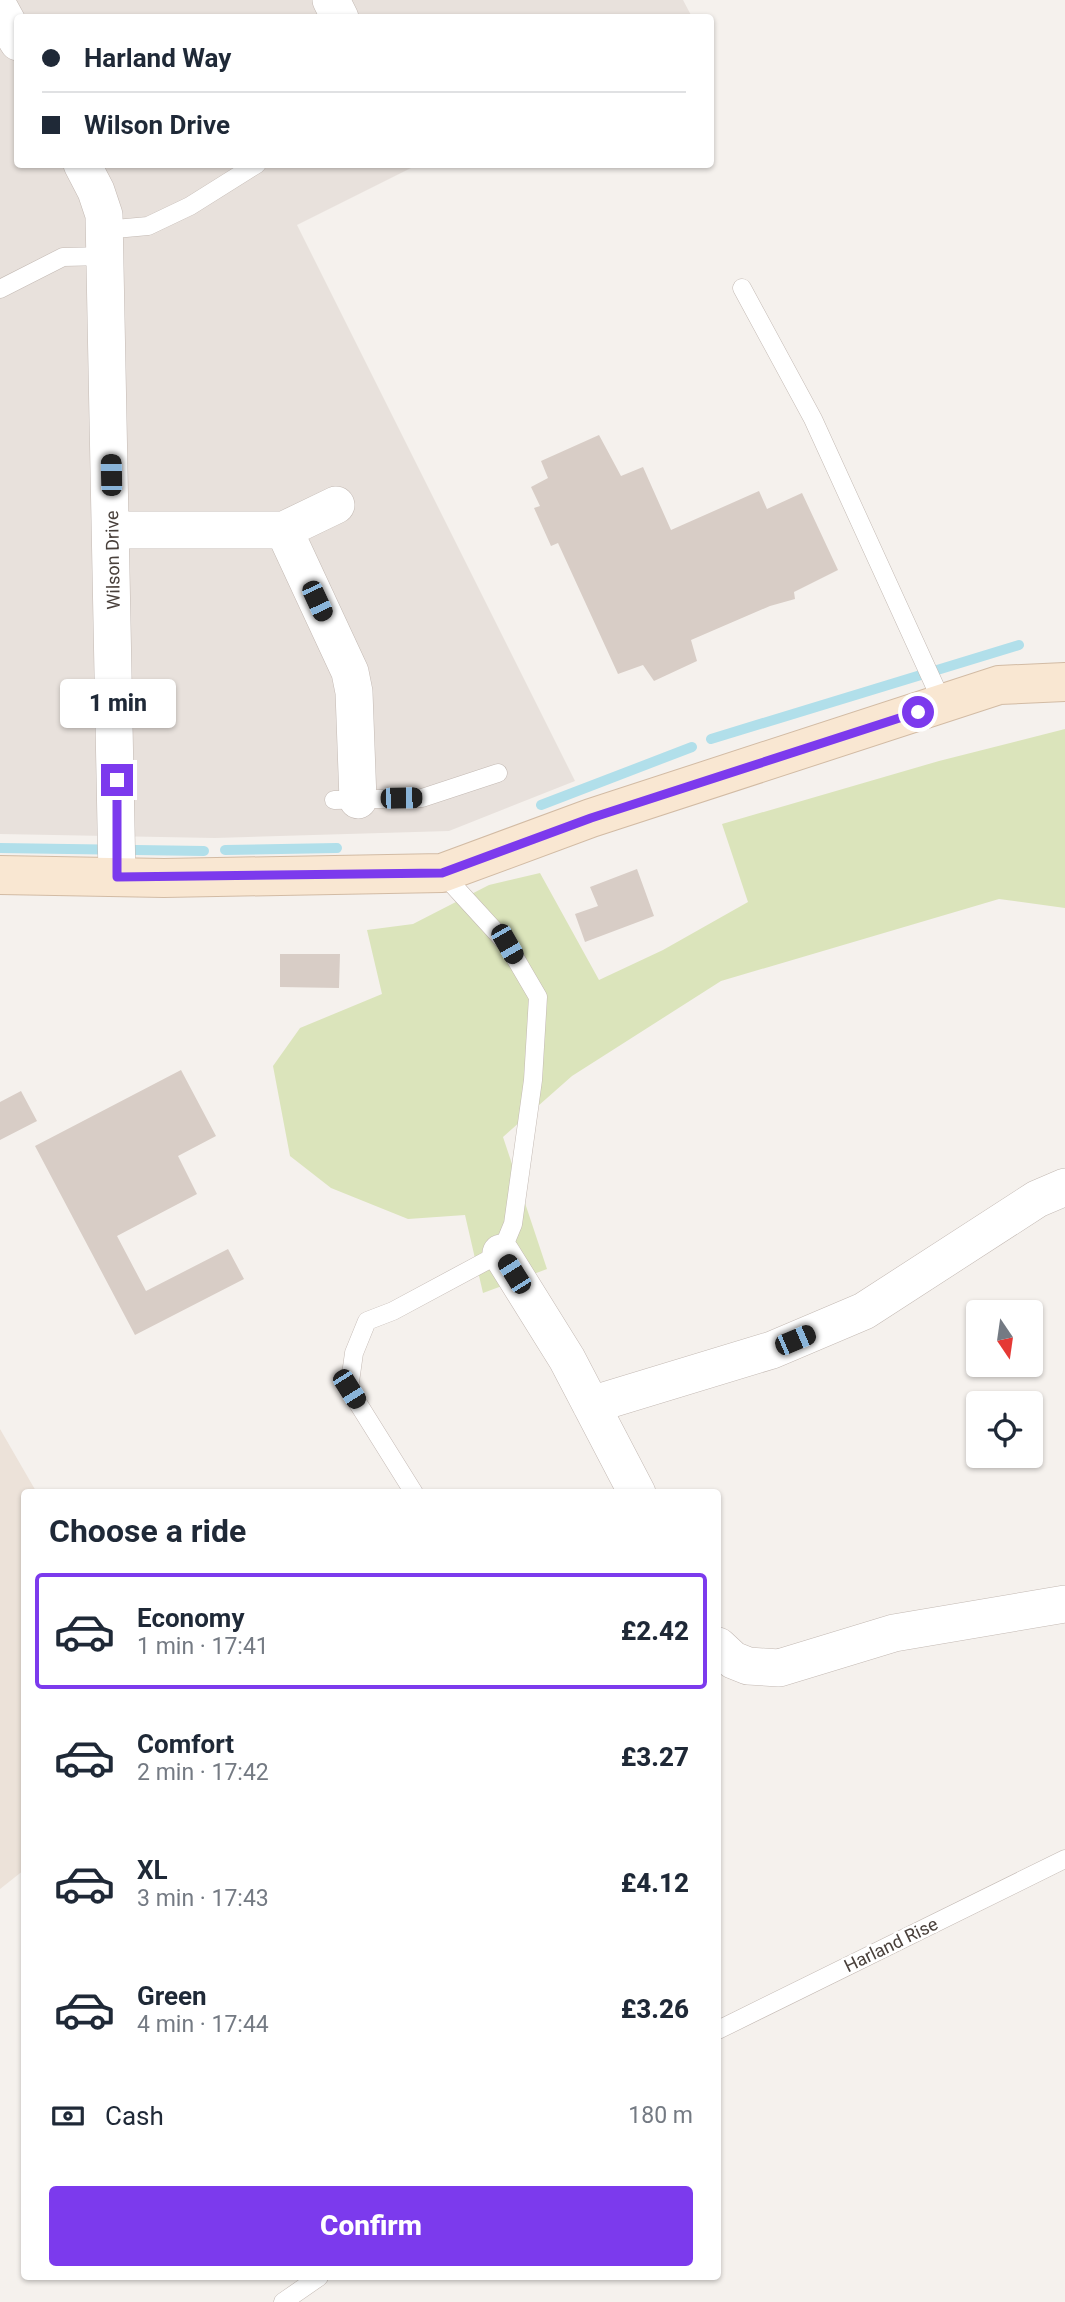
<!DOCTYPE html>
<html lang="en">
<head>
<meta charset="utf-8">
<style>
	:root { --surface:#fff; --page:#f2f2f3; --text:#1f2937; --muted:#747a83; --line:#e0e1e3; --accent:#7c3aed }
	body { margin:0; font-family:Roboto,sans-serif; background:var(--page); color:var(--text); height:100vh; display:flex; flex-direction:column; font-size:26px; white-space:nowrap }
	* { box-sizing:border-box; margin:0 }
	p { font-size:23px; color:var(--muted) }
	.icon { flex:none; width:38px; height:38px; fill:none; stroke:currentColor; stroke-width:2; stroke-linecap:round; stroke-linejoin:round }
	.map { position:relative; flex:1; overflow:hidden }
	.drawer { position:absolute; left:21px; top:1489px; width:700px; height:791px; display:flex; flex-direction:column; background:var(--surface); border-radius:7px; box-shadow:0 2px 5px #0004 }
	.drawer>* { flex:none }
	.top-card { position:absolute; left:14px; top:14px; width:700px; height:154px; border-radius:7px; box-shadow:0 2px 5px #0004; display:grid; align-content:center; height:154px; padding:0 28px; background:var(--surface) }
	.needle { width:46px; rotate:167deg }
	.tools { position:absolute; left:966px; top:1300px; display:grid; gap:14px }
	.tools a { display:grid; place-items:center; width:77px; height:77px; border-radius:7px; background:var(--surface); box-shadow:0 2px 5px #0004; font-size:35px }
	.end { position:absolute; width:32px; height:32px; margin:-16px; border:9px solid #7c3aed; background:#fff; box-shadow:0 0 0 4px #fff }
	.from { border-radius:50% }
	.bubble { position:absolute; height:49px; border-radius:7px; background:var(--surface); box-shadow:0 2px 5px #0004; font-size:23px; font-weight:800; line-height:49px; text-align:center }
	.car { position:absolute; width:21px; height:42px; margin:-21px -10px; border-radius:9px; box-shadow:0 0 5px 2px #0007; background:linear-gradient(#222 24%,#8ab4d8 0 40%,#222 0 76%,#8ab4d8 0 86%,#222 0) }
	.top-card b { display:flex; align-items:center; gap:24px; height:66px; font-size:26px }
	.top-card b+b { border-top:2px solid var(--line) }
	.top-card i { width:18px; height:18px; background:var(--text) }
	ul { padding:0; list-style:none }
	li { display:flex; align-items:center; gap:21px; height:116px; margin:0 14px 10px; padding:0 14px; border:4px solid transparent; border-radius:7px }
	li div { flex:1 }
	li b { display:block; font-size:26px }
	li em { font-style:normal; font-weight:800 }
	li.active { border-color:var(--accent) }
	li>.icon { width:63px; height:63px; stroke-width:1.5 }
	h2 { padding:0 28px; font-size:32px; line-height:84px }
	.pay { display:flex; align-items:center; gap:18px; height:77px; padding:0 28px; font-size:26px }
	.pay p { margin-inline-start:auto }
	.action { display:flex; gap:14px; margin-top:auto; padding:14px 28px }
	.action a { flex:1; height:80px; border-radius:7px; background:var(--accent); color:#fff; font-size:28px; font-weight:800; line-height:80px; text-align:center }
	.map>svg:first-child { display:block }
</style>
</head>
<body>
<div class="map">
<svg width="1065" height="2302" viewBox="0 0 1065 2302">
	<rect width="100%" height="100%" fill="#f5f1ed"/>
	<path fill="#e8e1dc" d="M0 0H683L692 17 18 18V164L417 165 297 225 575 781 449 831 215 838 0 834Z"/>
	<path fill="#ece2d9" d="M0 1429 37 1493H24V1870L0 1889Z"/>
	<path fill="#dbe4bb" d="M1065 729V908L999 899 721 981 572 1076 503 1137 547 1269 483 1293 465 1215 408 1219 331 1188 290 1156 273 1066 300 1028 382 994 367 930 413 924 489 885 540 873 599 980 663 950 748 902 722 824 939 761Z"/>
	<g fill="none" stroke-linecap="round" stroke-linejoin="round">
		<path stroke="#b1dfea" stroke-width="10" d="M711 739 1019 645
			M541 805 692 747
			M0 848 204 851
			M225 850 337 848"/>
	</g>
	<path fill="#d8cdc6" d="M599 435 621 476 643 467 671 530 759 491 767 509 802 493 838 570 794 592 795 599 770 606 691 640 697 661 654 681 643 665 618 674 558 543 551 546 534 508 540 506 531 487 548 478 541 461Z
		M637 869 654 916 585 942 575 914 598 906 590 887Z
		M280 954H340L339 988 280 987Z
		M181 1070 216 1136 178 1156 197 1194 117 1236 146 1291 228 1249 244 1279 135 1335 35 1146Z
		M21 1091 37 1121 0 1140V1102Z"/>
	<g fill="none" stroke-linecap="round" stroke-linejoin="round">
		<g stroke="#c3b9b3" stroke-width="19">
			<path id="service" d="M104 230 148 226 190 206 257 164
				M742 288 813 419 943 704
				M0 289 63 257 105 256
				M334 800 422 798 498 773
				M414 1493 349 1389 354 1353 367 1321 393 1311 501 1253 513 1224 533 1080 538 997 507 944 442 873
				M718 2030 1065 1859
				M283 2302 319 2277"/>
		</g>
		<g stroke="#c3b9b3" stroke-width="38">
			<path id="minor" d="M331 0 340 18
				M0 9 18 42
				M82 164 96 191 104 215 117 877
				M112 530H284L336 505
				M284 530 350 672 354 692 358 800
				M501 1253 567 1359 637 1493
				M591 1405 772 1350 864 1311 1037 1199 1065 1187
				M718 1646 733 1660 748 1666 779 1668 894 1633 1065 1604"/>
		</g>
		<g stroke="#d2bba4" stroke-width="40">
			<path id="secondary" d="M0 875 164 878 442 873 591 818 999 685 1065 682"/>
		</g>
		<use href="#service" stroke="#fff" stroke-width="18"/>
		<use href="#minor" stroke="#fff" stroke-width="37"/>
		<use href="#secondary" stroke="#f9e7d2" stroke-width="38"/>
	</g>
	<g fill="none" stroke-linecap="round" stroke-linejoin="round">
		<path stroke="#7c3aed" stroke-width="9" d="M117 780V877L442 873 591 818 918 712"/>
	</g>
	<g text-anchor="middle" stroke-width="5" stroke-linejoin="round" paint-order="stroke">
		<g font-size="18" fill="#49403b" stroke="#fff">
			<text transform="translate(113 560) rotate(-91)" y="6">Wilson Drive</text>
			<text transform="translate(891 1945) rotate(-26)" y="6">Harland Rise</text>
		</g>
	</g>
</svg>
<div class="tools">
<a><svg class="needle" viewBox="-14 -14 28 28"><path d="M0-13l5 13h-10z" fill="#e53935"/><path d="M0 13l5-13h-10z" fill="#747a83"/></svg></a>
<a><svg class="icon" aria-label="locate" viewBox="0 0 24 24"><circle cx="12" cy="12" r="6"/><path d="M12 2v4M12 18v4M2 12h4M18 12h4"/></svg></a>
</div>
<i class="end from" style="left:918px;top:712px"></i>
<i class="end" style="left:117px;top:780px"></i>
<div class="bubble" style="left:60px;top:679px;width:116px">1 min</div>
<i class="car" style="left:111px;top:475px;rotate:359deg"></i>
<i class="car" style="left:317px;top:601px;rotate:155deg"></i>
<i class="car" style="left:401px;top:798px;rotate:89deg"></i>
<i class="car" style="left:507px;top:944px;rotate:150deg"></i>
<i class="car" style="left:514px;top:1274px;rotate:328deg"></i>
<i class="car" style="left:795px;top:1340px;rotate:67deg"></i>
<i class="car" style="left:349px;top:1389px;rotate:148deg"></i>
<div class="top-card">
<b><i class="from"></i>Harland Way</b>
<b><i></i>Wilson Drive</b>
</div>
<section class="drawer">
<h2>Choose a ride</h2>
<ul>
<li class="active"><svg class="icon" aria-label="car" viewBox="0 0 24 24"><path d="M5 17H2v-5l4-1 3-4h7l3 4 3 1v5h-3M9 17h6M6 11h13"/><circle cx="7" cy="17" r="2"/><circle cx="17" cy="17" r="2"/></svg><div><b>Economy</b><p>1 min · 17:41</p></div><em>£2.42</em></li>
<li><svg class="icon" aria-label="car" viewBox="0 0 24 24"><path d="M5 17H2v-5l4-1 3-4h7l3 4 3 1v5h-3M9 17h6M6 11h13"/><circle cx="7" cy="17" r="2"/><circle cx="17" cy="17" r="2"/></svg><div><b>Comfort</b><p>2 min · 17:42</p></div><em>£3.27</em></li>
<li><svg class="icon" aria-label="car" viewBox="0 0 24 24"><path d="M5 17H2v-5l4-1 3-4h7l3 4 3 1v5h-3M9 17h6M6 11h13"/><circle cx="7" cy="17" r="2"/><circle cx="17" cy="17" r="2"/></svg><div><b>XL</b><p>3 min · 17:43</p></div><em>£4.12</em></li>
<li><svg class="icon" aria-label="car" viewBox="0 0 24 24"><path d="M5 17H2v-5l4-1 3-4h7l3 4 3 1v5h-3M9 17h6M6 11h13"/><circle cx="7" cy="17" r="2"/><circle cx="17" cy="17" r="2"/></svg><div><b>Green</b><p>4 min · 17:44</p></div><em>£3.26</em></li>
</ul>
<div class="pay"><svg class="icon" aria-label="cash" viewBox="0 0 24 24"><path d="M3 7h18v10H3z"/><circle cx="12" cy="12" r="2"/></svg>Cash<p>180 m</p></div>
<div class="action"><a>Confirm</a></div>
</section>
</div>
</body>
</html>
